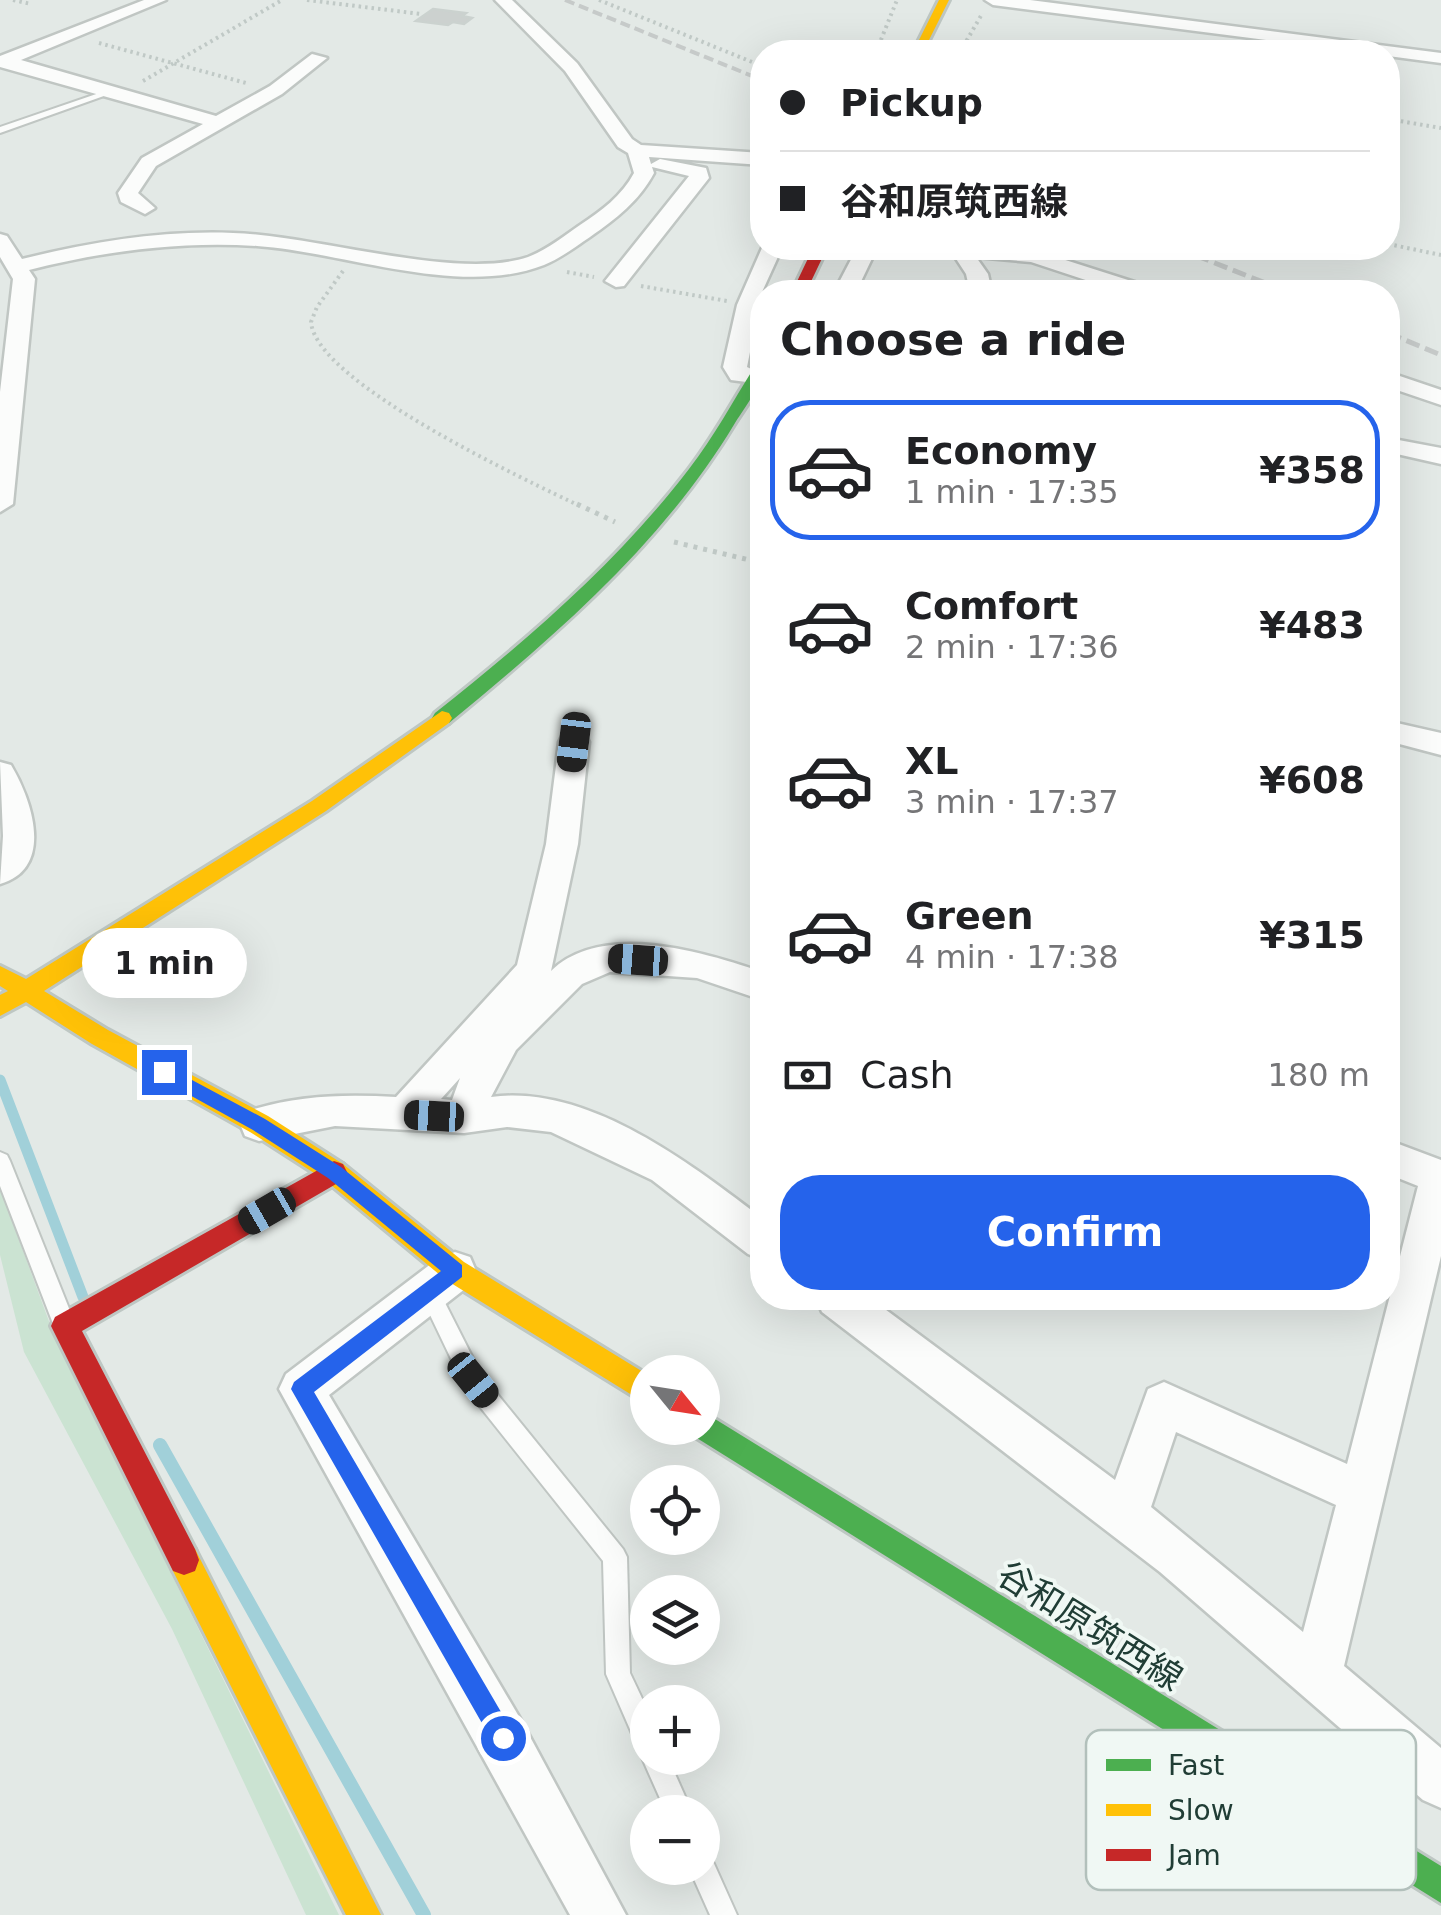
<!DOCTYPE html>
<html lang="en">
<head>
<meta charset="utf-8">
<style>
	:root { --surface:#fff; --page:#f6f6f6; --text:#202124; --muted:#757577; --line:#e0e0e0; --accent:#2563eb }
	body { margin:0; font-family:"DejaVu Sans","Noto Sans JP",sans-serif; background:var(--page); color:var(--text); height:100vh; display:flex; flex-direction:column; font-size:38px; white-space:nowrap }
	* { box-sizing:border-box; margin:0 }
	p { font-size:32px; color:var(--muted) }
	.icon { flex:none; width:55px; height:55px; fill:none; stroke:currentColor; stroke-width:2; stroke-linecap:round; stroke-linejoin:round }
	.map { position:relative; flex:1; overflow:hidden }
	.details { position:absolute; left:750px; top:280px; width:650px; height:1030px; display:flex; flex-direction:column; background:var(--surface); border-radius:40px; box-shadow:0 10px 40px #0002 }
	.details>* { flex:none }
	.hud { position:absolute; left:750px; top:40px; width:650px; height:220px; border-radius:40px; box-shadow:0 10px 40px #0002; display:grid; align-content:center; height:220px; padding:0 30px; background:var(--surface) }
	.needle { width:65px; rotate:120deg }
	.buttons { position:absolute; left:630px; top:1355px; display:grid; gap:20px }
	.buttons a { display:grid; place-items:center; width:90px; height:90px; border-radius:50%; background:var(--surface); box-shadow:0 10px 40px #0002; font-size:50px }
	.end { position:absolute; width:45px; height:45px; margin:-22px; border:12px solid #2563eb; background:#fff; box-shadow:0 0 0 5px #fff }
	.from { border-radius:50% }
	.bubble { position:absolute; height:70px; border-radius:35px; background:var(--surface); box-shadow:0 10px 40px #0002; font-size:32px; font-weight:700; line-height:70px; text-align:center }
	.car { position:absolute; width:30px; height:60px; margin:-30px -15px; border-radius:12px; box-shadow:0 0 8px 2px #0007; background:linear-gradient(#222 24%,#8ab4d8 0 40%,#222 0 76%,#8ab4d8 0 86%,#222 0) }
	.hud b { display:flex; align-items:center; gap:35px; height:95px; font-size:38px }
	.hud b+b { border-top:2px solid var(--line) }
	.hud i { width:25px; height:25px; background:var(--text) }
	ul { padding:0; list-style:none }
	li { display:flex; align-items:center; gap:30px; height:140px; margin:0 20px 15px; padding:0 10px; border:5px solid transparent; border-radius:40px }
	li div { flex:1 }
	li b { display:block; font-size:38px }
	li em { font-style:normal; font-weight:700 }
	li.selected { border-color:var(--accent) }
	li>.icon { width:90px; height:90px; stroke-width:1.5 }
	h2 { padding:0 30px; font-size:45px; line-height:120px }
	.pay { display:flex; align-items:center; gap:25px; height:110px; padding:0 30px; font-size:38px }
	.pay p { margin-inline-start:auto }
	.action { display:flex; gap:20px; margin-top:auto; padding:20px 30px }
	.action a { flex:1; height:115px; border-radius:40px; background:var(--accent); color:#fff; font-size:40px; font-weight:700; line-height:115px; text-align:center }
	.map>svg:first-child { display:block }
</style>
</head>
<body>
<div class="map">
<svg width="1441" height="1915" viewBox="0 0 1441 1915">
	<rect width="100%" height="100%" fill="#e3e9e6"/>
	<path fill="#cbe3d2" d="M0 1188 54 1335 339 1915H306L172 1629 24 1352 0 1255Z"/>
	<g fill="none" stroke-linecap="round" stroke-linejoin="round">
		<path stroke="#a1d0d9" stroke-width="11" d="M0 1080 83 1297"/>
		<path stroke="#a1d0d9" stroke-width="14" d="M160 1445 424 1915"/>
	</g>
	<path fill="#ccd1cf" stroke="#cbd2cf" stroke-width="2.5" d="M433 9 466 13 462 16 472 18 464 24 453 22 448 25 416 21Z"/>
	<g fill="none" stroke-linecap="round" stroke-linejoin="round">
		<g stroke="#c0c6c3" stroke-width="4">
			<path id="lane" d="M108 90 115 92 0 133V127Z
				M0 1152 7 1155 10 1161 74 1321 70 1328 63 1331 56 1328 52 1321 0 1186Z
				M430 1284 437 1287 481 1374 623 1549 627 1557 630 1673 648 1711V1758H668L692 1812H666L642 1758 645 1752 639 1750 606 1674 603 1561 465 1388 420 1294 423 1287Z
				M702 1853 711 1857 737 1915H710L689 1868H702Z"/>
		</g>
		<g stroke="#c0c6c3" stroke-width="5">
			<path id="street" d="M144 0H166L21 60 216 116 270 86 312 54 327 58 282 94 156 166 138 193 155 208 145 214 121 202 118 193 142 158 203 124 0 67V56Z
				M495 0H512L577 63 632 139 641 145 762 153V165L649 157 651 164 660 159 706 168 709 178 624 286 616 287 605 281 689 176 652 167 654 173C639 201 616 219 590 237 575 247 561 258 544 265 460 298 344 252 257 246 180 241 104 251 29 270L35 279 13 504 0 512V392L13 279 0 257V234L7 236 22 259C91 242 162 230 233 233 314 235 457 281 528 257 547 250 564 236 580 225 601 211 622 196 634 173L628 153 618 147 565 71Z
				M985 0H1030L1441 53V63L1388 56V52H1359L993 5Z
				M762 248H782L762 292 747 367 762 374V384L731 380 723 367 737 305Z
				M857 248H877L856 292H834Z
				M949 248 1034 250 1150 287 1153 292H1122L1031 262 976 257 988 274 991 288 988 292H965L969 287 966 274Z
				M1388 372 1441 390V405L1388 387Z
				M1388 438 1441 448V464L1388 452Z
				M1388 721 1441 733V755L1388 741Z
				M574 731 585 734 589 742 578 844 551 971C602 921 704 952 762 972V1000L697 978 610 972 582 984 516 1050 491 1097C588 1084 689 1163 762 1218V1260L748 1254 652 1180 551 1132 507 1127 464 1133 335 1126 259 1141 245 1136 240 1124 245 1112C295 1095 345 1094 396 1097L517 965 546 844 559 742 563 734ZM460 1078 452 1100 441 1099Z
				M0 762 11 765C32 800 55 868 0 884L3 836Z
				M1388 1140 1441 1160V1256L1344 1666 1441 1748V1808L1423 1800 1160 1572 822 1312 816 1298H870L1115 1480 1148 1389 1164 1382 1347 1464 1418 1186 1388 1174ZM1176 1432 1336 1505 1303 1632 1151 1507Z
				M455 1252 470 1257 476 1271 470 1285 329 1395 521 1720 626 1915H570L279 1389 286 1374 440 1257Z"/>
		</g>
		<g stroke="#bec7c3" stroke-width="6">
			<path id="fast" d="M762 362C764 384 747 404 735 423 663 543 556 635 449 723H435L432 718 435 713C527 640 617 563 689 469 714 437 733 401 755 366Z
				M702 1411 1441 1866V1903L692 1435 689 1428H702Z"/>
		</g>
		<g stroke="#bec7c3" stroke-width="6">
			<path id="slow" d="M939 0H949L923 52H913Z
				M442 711 449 713 452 718 449 723 326 811 44 991 108 1030 268 1116 343 1164 464 1262 648 1375V1405L446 1280 325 1180 250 1132 92 1044 26 1002 0 1016V995L8 991 0 986V966L26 979 312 801Z
				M184 1545 195 1549 381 1915H346L173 1571 169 1560 173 1549Z"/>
		</g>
		<g stroke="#bec7c3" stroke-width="6">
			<path id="jam" d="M813 248H827L806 292H792Z
				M334 1161 343 1164 347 1172 343 1180 82 1331 195 1549 199 1560 195 1571 184 1575 173 1571 51 1326 55 1317Z"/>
		</g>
		<path stroke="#c0c9c6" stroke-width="4" stroke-dasharray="2.5 4" stroke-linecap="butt" d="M13 0 31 4
			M307 0 421 14
			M599 0 762 66
			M99 43 246 83
			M876 52 897 0
			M960 52 982 14
			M143 81 282 0
			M1388 119 1441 128
			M1388 244 1441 255
			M343 271 317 307 311 322C316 383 528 481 582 507
			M567 272 594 277
			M641 286 727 301"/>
		<path stroke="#c0c9c6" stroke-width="5" stroke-dasharray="4 6" stroke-linecap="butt" d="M577 504 615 522
			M674 542 762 563"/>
		<use href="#lane" fill="#fbfcfb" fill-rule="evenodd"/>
		<use href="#street" fill="#fbfcfb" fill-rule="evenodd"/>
		<use href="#fast" fill="#4caf50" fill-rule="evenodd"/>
		<use href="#slow" fill="#ffc107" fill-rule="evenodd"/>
		<use href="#jam" fill="#c62828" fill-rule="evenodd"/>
		<path stroke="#c6cac9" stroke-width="4" stroke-dasharray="10 5" stroke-linecap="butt" d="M565 0 762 80"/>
		<path stroke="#c6cac9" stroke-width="5" stroke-dasharray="14 6" stroke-linecap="butt" d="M1177 248 1288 292
			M1388 333 1441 355"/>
	</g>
	<path fill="#2563eb" d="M164 1065 265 1119 341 1167 462 1265V1277L314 1392 511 1729 515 1738 511 1746 503 1749 495 1746 291 1389 294 1382 441 1271 328 1178 253 1130 157 1077 155 1072Z"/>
	<g text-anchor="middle" stroke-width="8" stroke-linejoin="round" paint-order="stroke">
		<g font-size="35" fill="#203d35" stroke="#f0f8f4">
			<text transform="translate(1090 1626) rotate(32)" y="12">谷和原筑西線</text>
		</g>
	</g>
	<rect x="1086" y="1730" width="330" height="160" rx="15" fill="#f0f8f4" stroke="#b2c0bb" stroke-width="2.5"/>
	<rect x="1106" y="1759" width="45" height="12" fill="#4caf50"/>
	<rect x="1106" y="1804" width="45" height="12" fill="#ffc107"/>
	<rect x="1106" y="1849" width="45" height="12" fill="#c62828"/>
	<g font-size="28" fill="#203d35">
		<text x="1168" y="1775">Fast</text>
		<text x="1168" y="1820">Slow</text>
		<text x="1168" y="1865">Jam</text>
	</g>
</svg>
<div class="buttons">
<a><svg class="needle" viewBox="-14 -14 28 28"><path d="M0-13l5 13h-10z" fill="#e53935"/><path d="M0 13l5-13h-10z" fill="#757577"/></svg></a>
<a><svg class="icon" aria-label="locate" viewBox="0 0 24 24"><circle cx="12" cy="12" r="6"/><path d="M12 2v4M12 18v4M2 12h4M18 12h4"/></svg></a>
<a><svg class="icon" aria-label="layers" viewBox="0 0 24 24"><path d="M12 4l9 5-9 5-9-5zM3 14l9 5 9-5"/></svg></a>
<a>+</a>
<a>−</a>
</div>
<i class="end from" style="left:503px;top:1738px"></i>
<i class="end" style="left:164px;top:1072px"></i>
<div class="bubble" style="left:82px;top:928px;width:165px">1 min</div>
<i class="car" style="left:574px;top:742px;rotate:187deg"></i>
<i class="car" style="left:638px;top:960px;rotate:274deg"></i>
<i class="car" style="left:434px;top:1116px;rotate:273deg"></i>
<i class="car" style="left:267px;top:1211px;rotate:240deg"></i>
<i class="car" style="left:473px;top:1380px;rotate:141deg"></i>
<div class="hud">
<b><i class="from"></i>Pickup</b>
<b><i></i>谷和原筑西線</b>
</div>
<section class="details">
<h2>Choose a ride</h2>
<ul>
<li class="selected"><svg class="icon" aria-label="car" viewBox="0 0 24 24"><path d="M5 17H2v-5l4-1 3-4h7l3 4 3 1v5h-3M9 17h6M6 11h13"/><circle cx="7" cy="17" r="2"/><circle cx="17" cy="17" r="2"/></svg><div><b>Economy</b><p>1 min · 17:35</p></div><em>¥358</em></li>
<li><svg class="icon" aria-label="car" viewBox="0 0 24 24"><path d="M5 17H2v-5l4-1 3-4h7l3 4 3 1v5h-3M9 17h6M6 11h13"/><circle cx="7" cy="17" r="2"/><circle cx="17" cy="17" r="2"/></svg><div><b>Comfort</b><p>2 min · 17:36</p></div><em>¥483</em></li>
<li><svg class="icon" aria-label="car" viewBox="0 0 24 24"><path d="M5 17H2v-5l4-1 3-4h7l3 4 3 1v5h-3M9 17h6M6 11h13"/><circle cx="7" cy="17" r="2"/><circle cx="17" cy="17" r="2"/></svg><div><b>XL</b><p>3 min · 17:37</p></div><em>¥608</em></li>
<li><svg class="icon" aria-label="car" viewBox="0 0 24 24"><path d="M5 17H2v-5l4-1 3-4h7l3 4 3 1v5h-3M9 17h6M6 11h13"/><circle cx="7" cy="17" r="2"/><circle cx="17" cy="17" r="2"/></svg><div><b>Green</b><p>4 min · 17:38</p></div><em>¥315</em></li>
</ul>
<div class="pay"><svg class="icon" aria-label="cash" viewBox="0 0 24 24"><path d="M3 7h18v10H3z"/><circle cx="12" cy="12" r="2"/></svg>Cash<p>180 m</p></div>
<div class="action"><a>Confirm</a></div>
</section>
</div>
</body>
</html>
